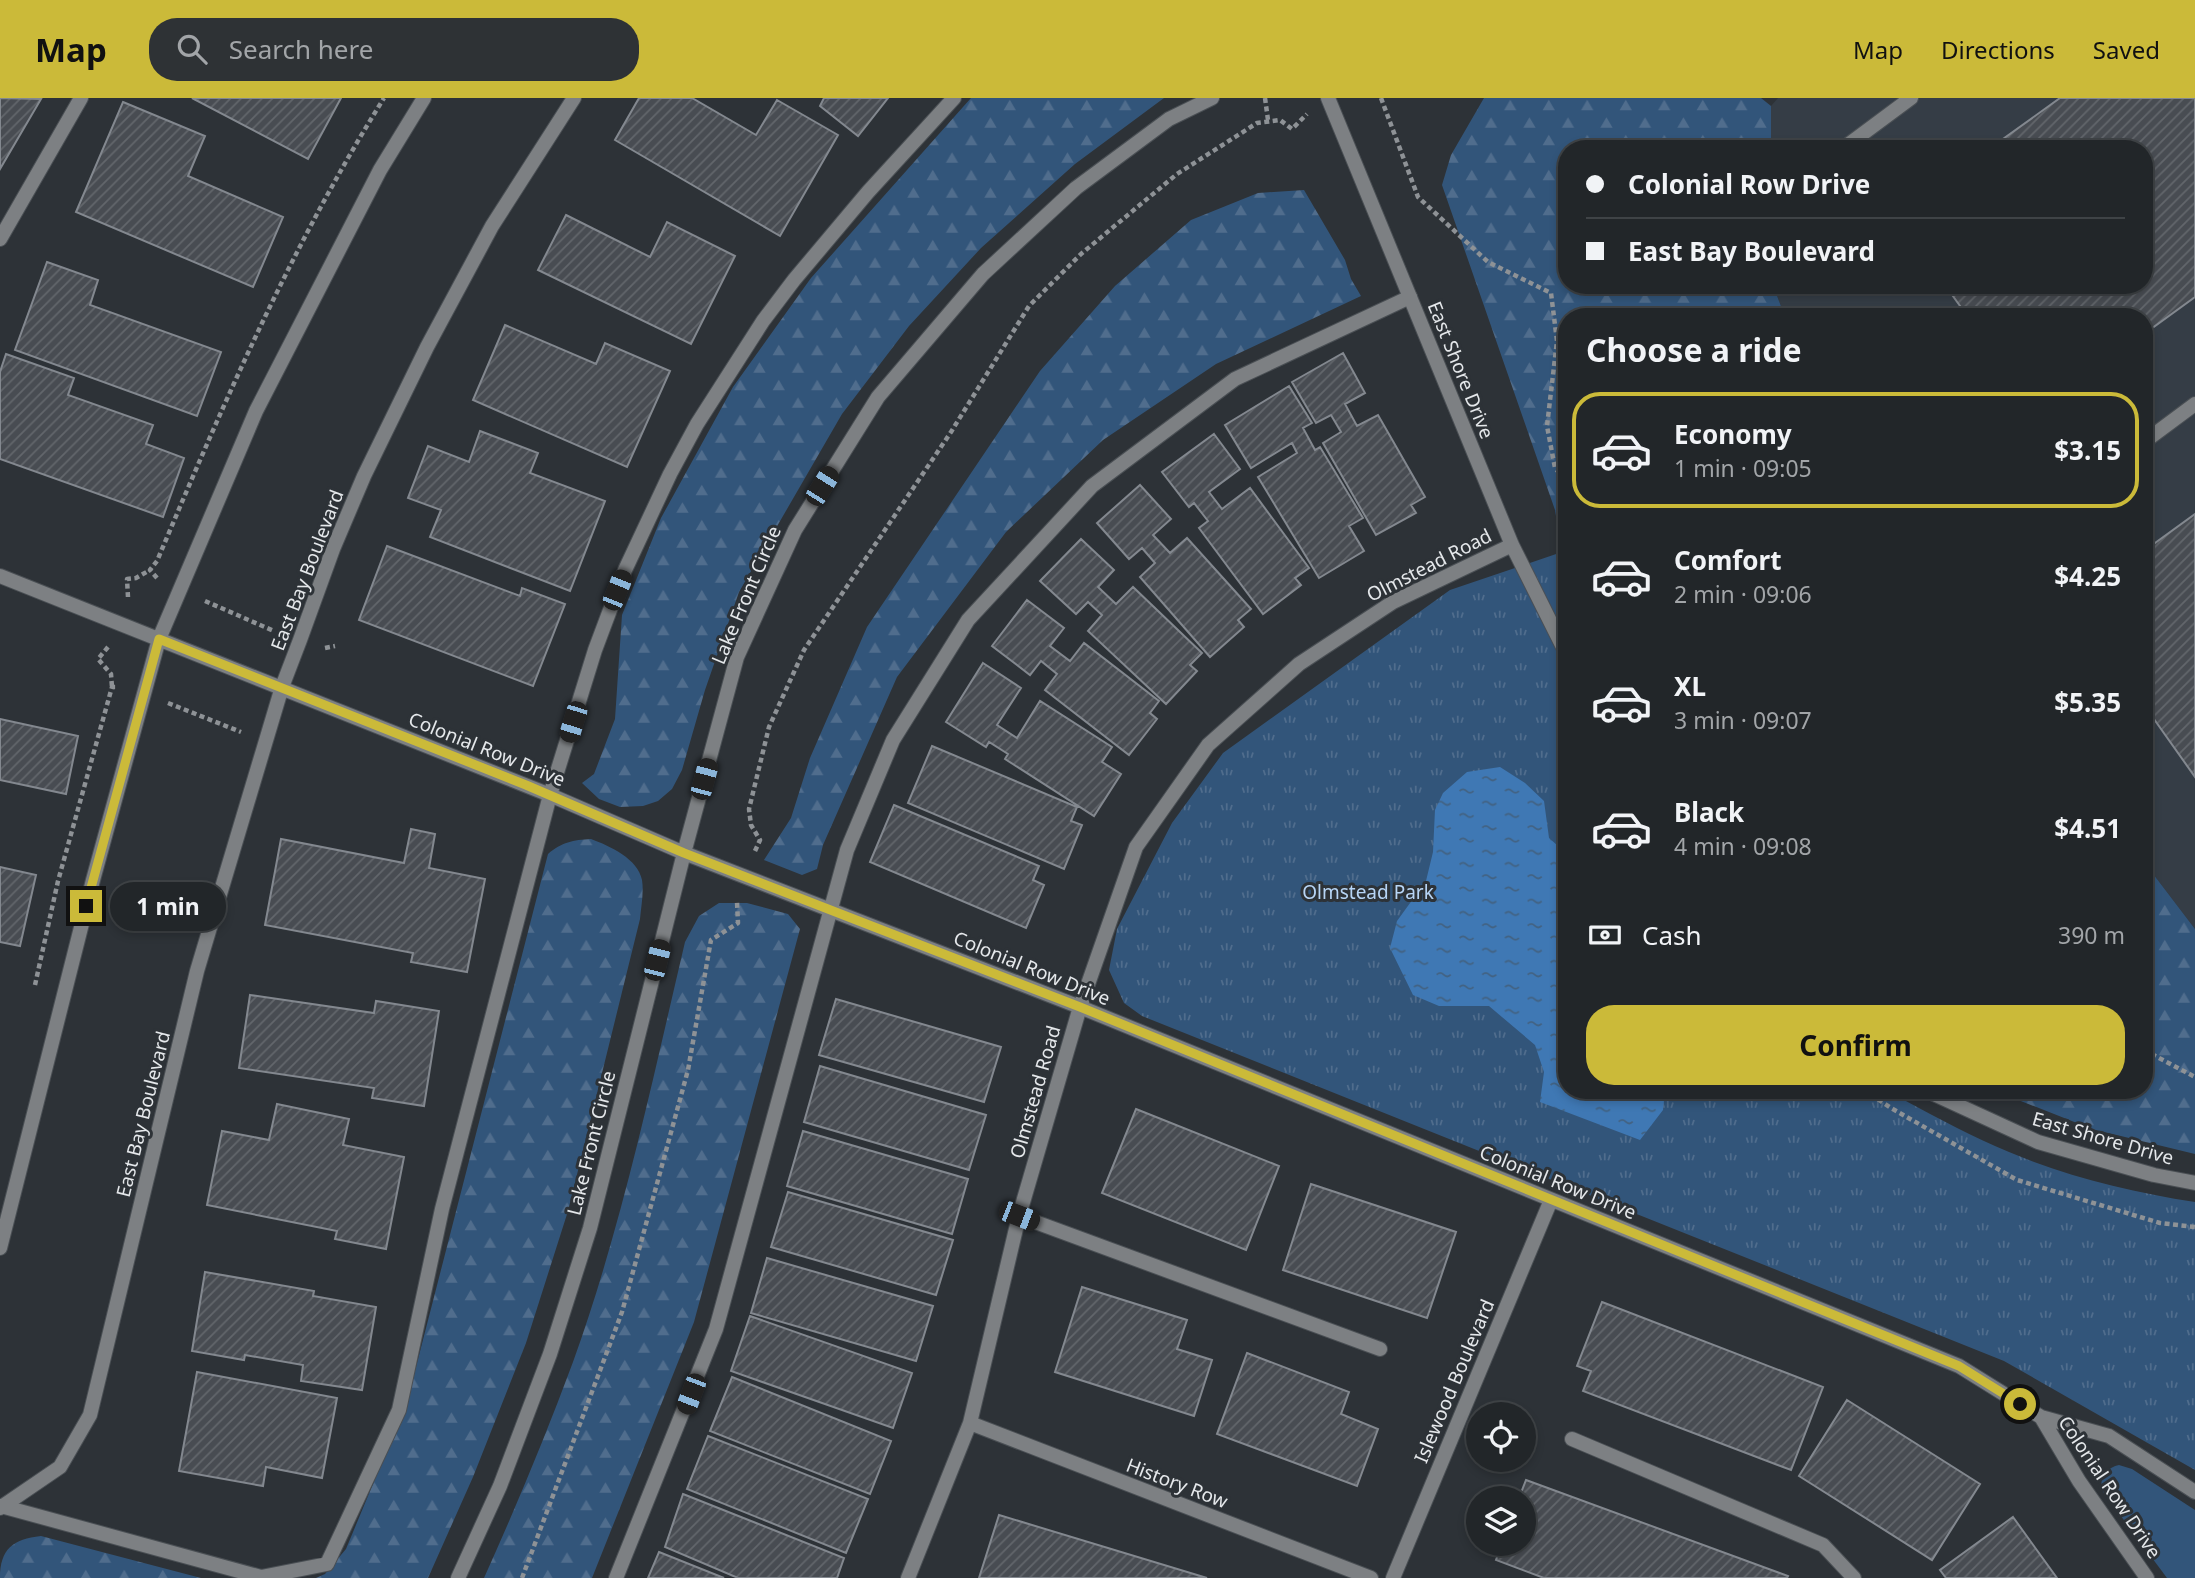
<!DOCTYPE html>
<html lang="en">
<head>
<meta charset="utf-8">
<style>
	:root { --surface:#222629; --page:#2e3235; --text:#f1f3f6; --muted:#a2a5a8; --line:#3f4346; --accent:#cbba39 }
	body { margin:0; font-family:"Noto Sans",sans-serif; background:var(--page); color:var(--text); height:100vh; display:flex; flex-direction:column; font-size:26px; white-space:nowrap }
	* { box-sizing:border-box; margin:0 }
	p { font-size:23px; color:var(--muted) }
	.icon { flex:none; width:38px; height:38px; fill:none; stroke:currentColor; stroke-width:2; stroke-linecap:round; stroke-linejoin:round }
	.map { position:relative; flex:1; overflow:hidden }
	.drawer { position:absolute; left:1558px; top:210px; width:595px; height:791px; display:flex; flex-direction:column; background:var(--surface); border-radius:28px; box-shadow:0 4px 10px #0003,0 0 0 2px var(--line) }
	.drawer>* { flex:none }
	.banner { position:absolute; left:1558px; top:42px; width:595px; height:154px; border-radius:28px; box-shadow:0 4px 10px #0003,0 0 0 2px var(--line); display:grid; align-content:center; height:154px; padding:0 28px; background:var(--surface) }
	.fabs { position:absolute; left:1466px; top:1304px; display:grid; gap:14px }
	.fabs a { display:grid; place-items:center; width:70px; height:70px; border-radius:50%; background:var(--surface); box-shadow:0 4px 10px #0003,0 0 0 2px var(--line); font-size:35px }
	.end { position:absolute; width:32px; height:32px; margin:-16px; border:9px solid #cbba39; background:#111; box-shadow:0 0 0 4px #111 }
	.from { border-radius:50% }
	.bubble { position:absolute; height:49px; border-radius:24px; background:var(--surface); box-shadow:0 4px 10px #0003,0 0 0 2px var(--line); font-size:23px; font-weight:700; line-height:49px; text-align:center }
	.car { position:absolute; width:21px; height:42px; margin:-21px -10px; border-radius:9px; box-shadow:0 0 5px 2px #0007; background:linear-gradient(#222 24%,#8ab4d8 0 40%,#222 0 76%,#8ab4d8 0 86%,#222 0) }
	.banner b { display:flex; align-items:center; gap:24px; height:66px; font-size:26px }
	.banner b+b { border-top:2px solid var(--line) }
	.banner i { width:18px; height:18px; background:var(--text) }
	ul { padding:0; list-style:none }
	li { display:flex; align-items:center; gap:21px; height:116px; margin:0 14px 10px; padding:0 14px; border:4px solid transparent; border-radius:28px }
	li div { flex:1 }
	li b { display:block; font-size:26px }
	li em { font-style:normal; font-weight:700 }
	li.on { border-color:var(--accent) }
	li>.icon { width:63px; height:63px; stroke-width:1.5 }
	h2 { padding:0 28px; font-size:32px; line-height:84px }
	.pay { display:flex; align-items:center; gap:18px; height:77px; padding:0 28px; font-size:26px }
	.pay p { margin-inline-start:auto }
	.action { display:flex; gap:14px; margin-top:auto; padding:14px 28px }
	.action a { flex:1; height:80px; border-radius:28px; background:var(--accent); color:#111; font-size:28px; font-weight:700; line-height:80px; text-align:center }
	header { display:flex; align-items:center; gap:42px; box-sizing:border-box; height:98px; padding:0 35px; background:var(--accent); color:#111 }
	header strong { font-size:33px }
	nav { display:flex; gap:38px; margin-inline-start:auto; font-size:24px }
	.search { width:490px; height:63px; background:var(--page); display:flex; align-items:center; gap:18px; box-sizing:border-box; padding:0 24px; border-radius:28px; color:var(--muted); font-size:26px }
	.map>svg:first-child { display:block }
</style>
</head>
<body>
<header>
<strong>Map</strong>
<div class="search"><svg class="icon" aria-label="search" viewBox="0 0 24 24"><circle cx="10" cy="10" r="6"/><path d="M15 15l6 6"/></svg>Search here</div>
<nav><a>Map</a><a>Directions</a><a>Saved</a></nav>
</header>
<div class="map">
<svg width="2195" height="1480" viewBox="0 0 2195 1480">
	<defs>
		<pattern id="forest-firs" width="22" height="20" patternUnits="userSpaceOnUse" patternTransform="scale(1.75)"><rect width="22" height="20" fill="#32557a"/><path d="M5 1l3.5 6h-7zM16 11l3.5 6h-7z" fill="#506d8d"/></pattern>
		<pattern id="park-tufts" width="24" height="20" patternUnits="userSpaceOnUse" patternTransform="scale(1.75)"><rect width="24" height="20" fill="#32557a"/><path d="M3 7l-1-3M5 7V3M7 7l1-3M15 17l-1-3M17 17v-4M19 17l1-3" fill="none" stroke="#506d8d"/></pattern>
		<pattern id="water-ripples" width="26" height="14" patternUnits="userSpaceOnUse" patternTransform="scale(1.75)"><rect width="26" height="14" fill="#3f78b4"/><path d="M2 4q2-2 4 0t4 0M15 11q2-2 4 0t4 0" fill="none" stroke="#426282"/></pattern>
		<pattern id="building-hatch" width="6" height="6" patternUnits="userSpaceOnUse" patternTransform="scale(1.75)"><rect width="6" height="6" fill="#484c52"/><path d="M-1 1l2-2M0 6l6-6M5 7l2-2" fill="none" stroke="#62666b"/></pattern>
	</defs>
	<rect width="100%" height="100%" fill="#2d3237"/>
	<path fill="#353d46" d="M1778 0H2195V831L2144 764V219H1785L1773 187H2144V51H1771V8Z"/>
	<path fill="#32557a" d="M2119 1367 2132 1371 2195 1412V1480H2167L2103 1394C2098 1381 2105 1370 2119 1367Z"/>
	<path fill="url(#forest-firs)" d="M971 0H1164L1075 66 981 150 909 228 842 316 739 494 705 592 682 672 672 691 658 703 643 708 620 709 599 701 582 685 594 676 615 621 622 517 661 420 733 289 811 180Z
		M1484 0H1761L1771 8V51H1566V187H1773L1785 219H1566V415L1555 412 1442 87 1451 57Z
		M1304 92 1345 162 1351 181 1361 198 1216 266 1103 342 1006 434 897 579 823 747 817 771 802 777 764 762 791 720 810 660 867 529 1040 273 1115 188 1191 122 1258 95Z
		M591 741C610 748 638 761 642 782 644 795 641 809 640 821L568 1113 526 1245 473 1379 428 1480H316L325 1476 346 1451 407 1304 548 756C562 744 573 742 591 741Z
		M2144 764 2195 831V1056L2092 1031 1993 992H2144Z
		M719 805H747L788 816 800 831 694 1224 592 1480H484C516 1409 546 1337 573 1264 622 1128 652 984 685 844L699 818Z
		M41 1438 201 1480H0C0 1451 13 1441 41 1438Z"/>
	<path fill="url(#park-tufts)" d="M1555 412 1566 415V992H1910L1904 1002C1939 1021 1973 1039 2009 1054 2068 1079 2132 1094 2195 1104V1372L2004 1263 1142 918 1124 905 1109 872 1117 831 1172 725 1223 655 1450 492 1562 454Z"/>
	<path fill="url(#water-ripples)" d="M1500 669 1525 685 1544 703 1549 740 1566 755V992H1665L1663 1012 1640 1042 1540 1004 1544 974 1535 947 1489 908H1439L1413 897 1390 850 1397 823 1426 783 1433 754 1435 712 1443 695 1467 674Z"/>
	<path fill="url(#building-hatch)" stroke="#83888f" stroke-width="2" d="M0 0 41 1 0 71Z
		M192 0H341L308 61Z
		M639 0H692L756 37 777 2 838 37 780 138 615 42Z
		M824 0H888L858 38 820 8Z
		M2060 0H2195V199L2144 236V219H1968L1945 187H2144V51H1989Z
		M123 4 205 38 188 78 283 119 253 189 76 114Z
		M566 117 650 159 667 124 735 158 691 246 538 172Z
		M47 164 98 182 90 207 221 254 197 318 15 252Z
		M505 227 596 266 605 245 670 273 627 369 473 302Z
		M1343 255 1365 295 1345 306 1357 328 1378 317 1425 399 1411 407 1416 415 1376 437 1323 345 1341 334 1331 317 1316 325 1292 284Z
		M6 256 74 280 68 297 153 327 146 346 184 360 163 419 0 361V274Z
		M1289 288 1312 325 1303 330 1315 352 1320 349 1363 420 1349 428 1364 453 1319 480 1258 379 1297 355 1292 345 1251 370 1225 327Z
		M480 333 538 355 530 375 605 403 570 493 430 439 441 412 408 400 428 348 469 364Z
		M1214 336 1240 371 1209 394 1222 411 1250 390 1309 470 1295 480 1301 487 1263 516 1199 430 1208 423 1194 405 1189 409 1162 374Z
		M1140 387 1171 421 1153 437 1170 455 1187 440 1251 511 1238 522 1244 529 1210 559 1140 479 1155 465 1142 450 1129 461 1097 425Z
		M2195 416V679L2144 607V453Z
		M1081 441 1114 472 1098 489 1116 506 1133 489 1202 555 1190 567 1197 573 1166 606 1088 533 1102 517 1088 504 1076 516 1040 483Z
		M387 448 520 498 522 490 565 506 533 588 359 522Z
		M1027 502 1064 530 1050 548 1070 563 1084 545 1159 603 1150 615 1157 621 1129 657 1045 592 1057 576 1041 563 1030 577 992 548Z
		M983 565 1021 590 997 627 1017 640 1040 603 1112 649 1102 664 1121 676 1094 718 1005 661 1008 656 989 644 986 649 946 624Z
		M0 621 78 638 66 696 0 682Z
		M932 648 1077 709 1071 723 1082 727 1064 771 908 705Z
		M894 707 1039 768 1033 782 1044 787 1026 830 870 764Z
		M411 731 435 736 429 770 485 781 467 874 411 864 413 855 265 827 281 741 404 765Z
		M0 769 36 777 20 848 0 844Z
		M250 897 374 915 376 903 439 913 424 1008 372 1000 374 990 239 970Z
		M836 901 1001 949 984 1004 819 957Z
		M820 968 986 1017 969 1072 804 1024Z
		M277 1006 349 1021 343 1047 404 1059 386 1151 335 1141 337 1133 207 1107 222 1033 269 1042Z
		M1136 1011 1279 1068 1246 1152 1102 1095Z
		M803 1033 968 1081 952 1136 787 1088Z
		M1311 1086 1456 1134 1427 1220 1283 1172Z
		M788 1094 953 1142 936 1197 771 1149Z
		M767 1160 933 1208 916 1263 751 1215Z
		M205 1174 314 1193 313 1198 376 1209 362 1292 301 1283 303 1267 245 1257 244 1262 192 1253Z
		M1082 1189 1187 1222 1177 1251 1212 1262 1194 1318 1055 1274Z
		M1602 1204 1823 1289 1791 1372 1583 1293 1591 1273 1577 1268Z
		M750 1218 912 1275 893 1330 731 1273Z
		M1247 1255 1349 1294 1341 1316 1378 1331 1357 1388 1217 1336Z
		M197 1274 337 1300 322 1380 266 1369 263 1388 179 1373Z
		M732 1279 891 1343 870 1396 710 1333Z
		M1847 1302 1980 1386 1932 1462 1799 1378Z
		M708 1338 868 1401 846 1455 687 1391Z
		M1526 1382 1788 1478 1787 1480H1544L1496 1462 1502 1446H1524V1400H1519Z
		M683 1396 844 1460 837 1480H738L665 1449Z
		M999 1417 1207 1480H979Z
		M2013 1419 2057 1480H1946L1940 1472Z
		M659 1454 724 1480H648Z"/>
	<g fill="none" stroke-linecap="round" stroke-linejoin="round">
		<g stroke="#4a4f54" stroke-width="16">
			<path id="service" d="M1849 46 1911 0
				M0 141 81 0
				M2144 344 2195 306
				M1019 1118 1380 1251
				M1572 1341 1823 1447 1854 1480
				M1 1408 261 1479 327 1466 399 1312 442 1111 550 697 595 552 625 472 670 376 697 326 763 223 794 182 868 94 954 0
				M616 1480 716 1231 847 752 893 642 968 522 1092 388 1235 281 1410 199"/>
		</g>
		<g stroke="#4a4f54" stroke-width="16">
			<path id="minor" d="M1328 0 1512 447 1566 555
				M0 478 550 697 684 755 1080 909 1959 1268 2041 1319 2109 1338 2195 1394
				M1925 992 2038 1044 2154 1077 2195 1085
				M0 1150 93 782 159 541 256 313 380 72 424 0
				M2041 1319 2079 1383 2147 1480
				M970 1325 1371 1480
				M0 1410 60 1369 90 1317 197 873 282 589 300 542 333 451 364 378 427 249 492 128 574 0
				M458 1480 500 1388 550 1256 590 1130 684 755 737 559 795 432 878 299 983 176 1076 90 1169 21 1212 0
				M908 1480 970 1325 1019 1118 1080 909 1136 749 1208 647 1299 566 1393 504 1512 447
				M1393 1480 1551 1102"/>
		</g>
		<path stroke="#8e9296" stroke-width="4.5" stroke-dasharray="5 3.5" stroke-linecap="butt" d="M1265 0 1268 22
			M1381 0 1418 99 1488 164 1551 195 1557 243 1547 328 1555 370 1566 383
			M157 480 150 472 157 463C224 304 292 147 384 0
			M128 499 127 481 136 480 150 472
			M205 503 274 533
			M108 549 98 561 111 576 112 589
			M325 550 335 548
			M168 605 241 634
			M755 753 760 742 751 727 749 711 769 629 804 552 951 334 1029 208 1081 156 1177 76 1257 25 1280 22 1292 31 1307 16
			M35 887 58 783 112 589H117
			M2144 952 2195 979
			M1864 992 1891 1010 2017 1082 2160 1125 2195 1129
			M522 1480 622 1214 688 972 711 842 738 825 737 804"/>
		<use href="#service" stroke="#7d8083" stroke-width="14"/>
		<use href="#minor" stroke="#7d8083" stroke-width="14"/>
	</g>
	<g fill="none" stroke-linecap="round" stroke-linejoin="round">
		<path stroke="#cbba39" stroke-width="9" d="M86 808 159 541 526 687 684 755 1080 909 1959 1268 2020 1306"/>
	</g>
	<g text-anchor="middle" stroke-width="6" stroke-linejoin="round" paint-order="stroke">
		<g font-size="19" fill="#e5e8eb" stroke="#2d3237">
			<text transform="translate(1461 272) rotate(68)" y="7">East Shore Drive</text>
			<text transform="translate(1429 467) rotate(-27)" y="7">Olmstead Road</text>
			<text transform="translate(307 472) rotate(-69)" y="7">East Bay Boulevard</text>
			<text transform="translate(746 497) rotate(-67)" y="7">Lake Front Circle</text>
			<text transform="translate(487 651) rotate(22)" y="7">Colonial Row Drive</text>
			<text transform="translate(1032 870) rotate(22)" y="7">Colonial Row Drive</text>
			<text transform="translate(1035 994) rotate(-74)" y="7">Olmstead Road</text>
			<text transform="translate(143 1016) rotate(-76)" y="7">East Bay Boulevard</text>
			<text transform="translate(2103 1040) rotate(16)" y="7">East Shore Drive</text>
			<text transform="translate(591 1045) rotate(-76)" y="7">Lake Front Circle</text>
			<text transform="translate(1558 1084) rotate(22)" y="7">Colonial Row Drive</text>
			<text transform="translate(1454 1283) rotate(-67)" y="7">Islewood Boulevard</text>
			<text transform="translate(1177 1385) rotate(21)" y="7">History Row</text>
			<text transform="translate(2110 1389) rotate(56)" y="7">Colonial Row Drive</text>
		</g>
		<g font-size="19" fill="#b7d5f6" stroke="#2d3237">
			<text x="1368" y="801">Olmstead Park</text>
		</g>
	</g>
</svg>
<div class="fabs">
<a><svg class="icon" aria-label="locate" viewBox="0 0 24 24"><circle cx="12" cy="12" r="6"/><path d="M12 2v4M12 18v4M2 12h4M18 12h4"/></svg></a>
<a><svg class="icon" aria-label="layers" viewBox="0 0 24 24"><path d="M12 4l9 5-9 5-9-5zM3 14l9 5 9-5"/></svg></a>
</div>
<i class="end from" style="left:2020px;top:1306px"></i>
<i class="end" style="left:86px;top:808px"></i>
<div class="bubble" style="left:110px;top:784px;width:116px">1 min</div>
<i class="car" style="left:822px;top:388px;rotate:32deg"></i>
<i class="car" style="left:617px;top:492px;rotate:22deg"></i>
<i class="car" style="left:573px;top:624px;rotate:197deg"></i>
<i class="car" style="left:704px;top:681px;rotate:15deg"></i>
<i class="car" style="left:657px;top:862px;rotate:14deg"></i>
<i class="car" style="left:1019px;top:1118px;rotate:111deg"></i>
<i class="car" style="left:691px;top:1296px;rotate:201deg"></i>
<div class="banner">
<b><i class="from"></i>Colonial Row Drive</b>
<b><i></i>East Bay Boulevard</b>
</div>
<section class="drawer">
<h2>Choose a ride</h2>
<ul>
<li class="on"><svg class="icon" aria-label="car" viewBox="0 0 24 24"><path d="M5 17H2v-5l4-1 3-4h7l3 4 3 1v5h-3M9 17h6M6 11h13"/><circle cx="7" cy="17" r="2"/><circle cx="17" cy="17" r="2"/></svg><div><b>Economy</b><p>1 min · 09:05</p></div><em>$3.15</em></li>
<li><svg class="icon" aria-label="car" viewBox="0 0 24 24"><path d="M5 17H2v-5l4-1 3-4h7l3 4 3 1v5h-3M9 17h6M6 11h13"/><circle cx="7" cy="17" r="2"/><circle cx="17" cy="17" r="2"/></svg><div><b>Comfort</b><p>2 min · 09:06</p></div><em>$4.25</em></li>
<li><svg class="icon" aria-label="car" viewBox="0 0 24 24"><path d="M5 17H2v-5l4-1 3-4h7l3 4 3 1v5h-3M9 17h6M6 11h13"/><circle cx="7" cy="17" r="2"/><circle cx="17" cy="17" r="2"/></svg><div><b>XL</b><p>3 min · 09:07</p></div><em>$5.35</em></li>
<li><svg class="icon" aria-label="car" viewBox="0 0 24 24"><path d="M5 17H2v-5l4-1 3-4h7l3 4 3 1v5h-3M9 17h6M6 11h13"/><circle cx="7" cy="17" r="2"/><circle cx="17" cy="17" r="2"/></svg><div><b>Black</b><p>4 min · 09:08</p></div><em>$4.51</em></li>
</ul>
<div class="pay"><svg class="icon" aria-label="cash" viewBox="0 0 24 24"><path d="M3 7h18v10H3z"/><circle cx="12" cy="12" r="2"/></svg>Cash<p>390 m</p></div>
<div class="action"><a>Confirm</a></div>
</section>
</div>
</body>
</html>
